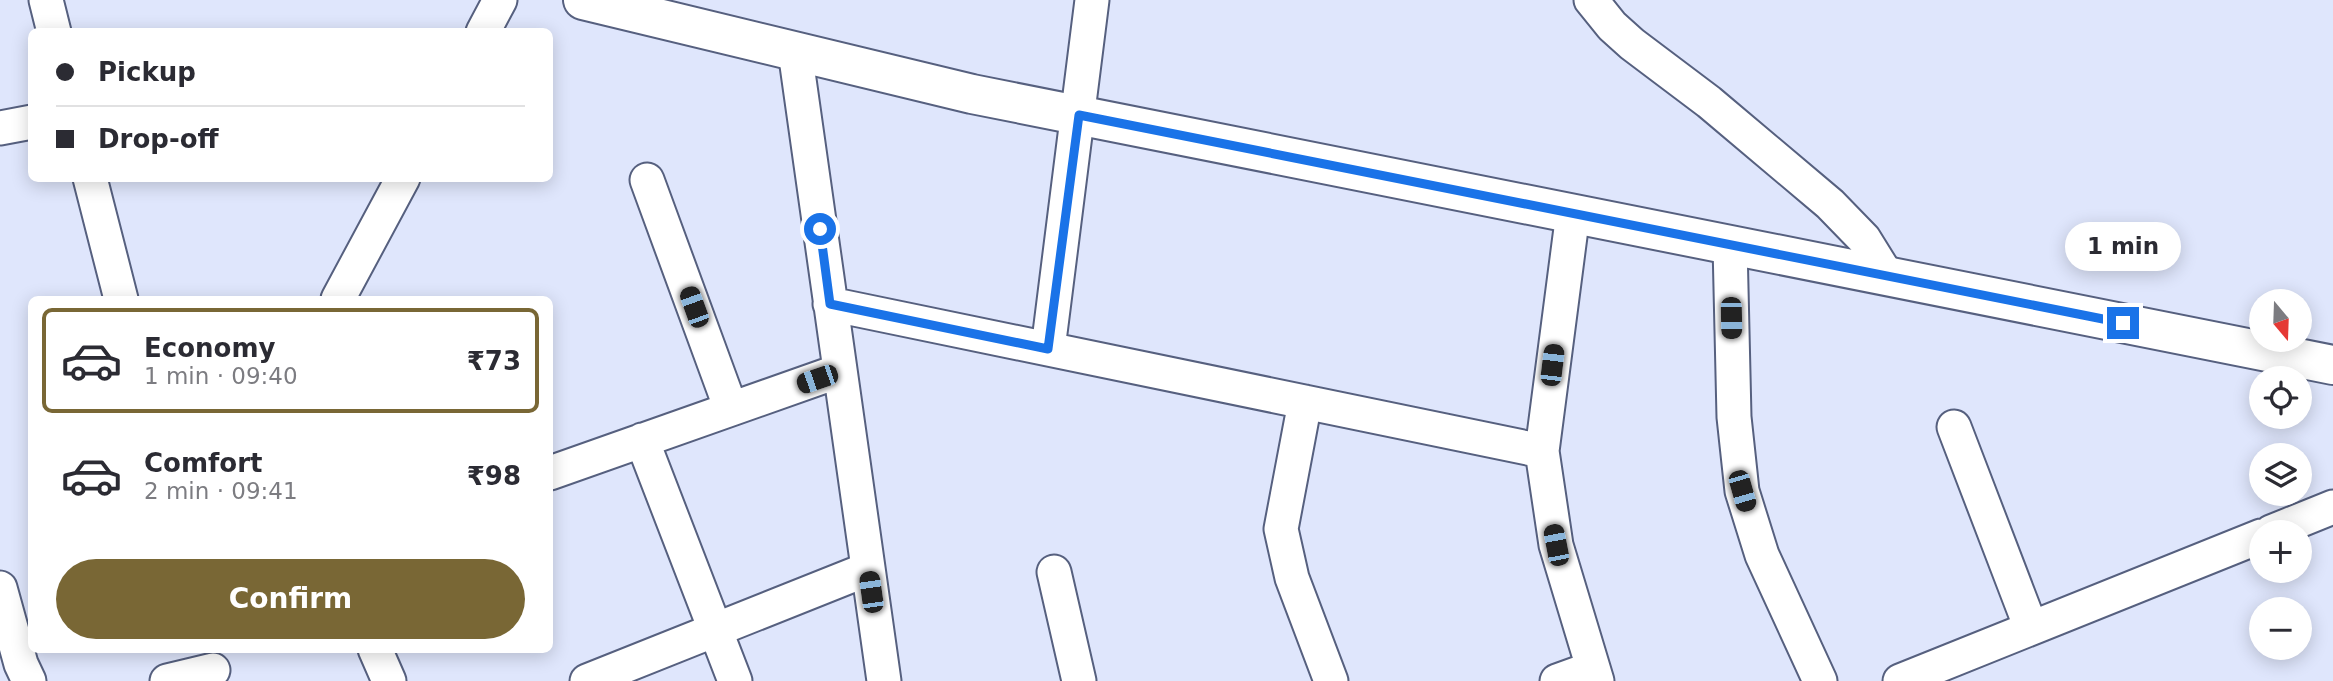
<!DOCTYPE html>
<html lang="en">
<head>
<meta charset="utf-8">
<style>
	:root { --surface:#fff; --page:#f7f7f7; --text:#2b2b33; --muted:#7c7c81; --line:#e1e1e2; --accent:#796735 }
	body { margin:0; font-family:"DejaVu Sans",sans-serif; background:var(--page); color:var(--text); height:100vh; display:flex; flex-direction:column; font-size:26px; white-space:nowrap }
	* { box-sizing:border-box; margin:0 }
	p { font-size:23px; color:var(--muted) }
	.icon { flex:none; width:38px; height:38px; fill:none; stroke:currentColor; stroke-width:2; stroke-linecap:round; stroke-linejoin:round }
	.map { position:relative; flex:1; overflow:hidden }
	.details { position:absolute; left:28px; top:296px; width:525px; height:357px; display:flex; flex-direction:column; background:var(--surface); border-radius:10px; box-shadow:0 4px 18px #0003 }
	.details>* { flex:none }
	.guide { position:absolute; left:28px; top:28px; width:525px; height:154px; border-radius:10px; box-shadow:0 4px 18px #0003; display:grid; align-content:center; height:154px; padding:0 28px; background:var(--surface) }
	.needle { width:46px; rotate:161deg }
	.controls { position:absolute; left:2249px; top:289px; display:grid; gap:14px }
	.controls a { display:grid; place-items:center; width:63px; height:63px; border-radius:50%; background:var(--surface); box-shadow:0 4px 18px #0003; font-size:35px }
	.end { position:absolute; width:32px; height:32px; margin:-16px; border:9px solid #1a73e8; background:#fff; box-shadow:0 0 0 4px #fff }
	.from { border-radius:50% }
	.bubble { position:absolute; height:49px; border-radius:24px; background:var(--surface); box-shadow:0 4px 18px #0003; font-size:23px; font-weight:800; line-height:49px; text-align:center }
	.car { position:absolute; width:21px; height:42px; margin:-21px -10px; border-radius:9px; box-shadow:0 0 5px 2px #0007; background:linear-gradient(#222 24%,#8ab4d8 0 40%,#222 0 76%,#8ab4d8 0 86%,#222 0) }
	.guide b { display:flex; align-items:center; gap:24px; height:66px; font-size:26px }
	.guide b+b { border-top:2px solid var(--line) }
	.guide i { width:18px; height:18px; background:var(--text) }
	ul { padding:12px 0 0; list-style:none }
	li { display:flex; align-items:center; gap:21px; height:105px; margin:0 14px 10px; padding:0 14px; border:4px solid transparent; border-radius:10px }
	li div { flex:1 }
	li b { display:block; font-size:26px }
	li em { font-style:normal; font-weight:800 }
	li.active { border-color:var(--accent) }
	li>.icon { width:63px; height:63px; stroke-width:1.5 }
	.cta { display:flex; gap:14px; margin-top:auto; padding:14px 28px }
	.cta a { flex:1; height:80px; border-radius:42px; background:var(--accent); color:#fff; font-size:28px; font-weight:800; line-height:80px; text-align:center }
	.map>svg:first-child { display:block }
</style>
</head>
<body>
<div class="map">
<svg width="2333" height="681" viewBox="0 0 2333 681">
	<rect width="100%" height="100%" fill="#dfe6fc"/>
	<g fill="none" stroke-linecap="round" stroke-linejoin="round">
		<g stroke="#56607f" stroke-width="37">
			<path id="minor" d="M46 0 54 32
				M1591 0 1612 26 1632 44 1709 102 1830 204 1864 239 1887 276
				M483 32 500 0
				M795 51 884 681
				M0 128 32 122
				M90 178 121 299
				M647 180 731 409
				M1573 213 1542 451 1556 545 1597 681
				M1730 245 1734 417 1742 491 1762 555 1820 681
				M338 299 403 178
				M830 304 1542 451
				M1048 349 1092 0
				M1305 402 1281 529 1292 578 1331 681
				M1954 427 2031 628
				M642 440 735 681
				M550 473 839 371
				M2271 532 2333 507
				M1054 572 1079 681
				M0 588 21 664 29 681
				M375 649 389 681
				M167 681 213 670
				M587 681 868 569
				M1557 681 1593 668
				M1900 681 2261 536"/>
		</g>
		<g stroke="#56607f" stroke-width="42">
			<path id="primary" d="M583 0 972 94 2333 365"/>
		</g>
		<use href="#minor" stroke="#fff" stroke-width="33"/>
		<use href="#primary" stroke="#fff" stroke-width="38"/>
	</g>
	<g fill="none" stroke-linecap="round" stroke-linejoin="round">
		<path stroke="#1a73e8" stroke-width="9" d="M820 229 830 304 1048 349 1079 115 2123 323"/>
	</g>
</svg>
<div class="controls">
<a><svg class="needle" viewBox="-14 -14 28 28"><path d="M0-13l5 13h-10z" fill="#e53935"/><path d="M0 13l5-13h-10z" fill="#7c7c81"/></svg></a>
<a><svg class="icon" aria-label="locate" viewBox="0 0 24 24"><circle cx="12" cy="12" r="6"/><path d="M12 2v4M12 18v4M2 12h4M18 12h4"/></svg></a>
<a><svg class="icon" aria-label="layers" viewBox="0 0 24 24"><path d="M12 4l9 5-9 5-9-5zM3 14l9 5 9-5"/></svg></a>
<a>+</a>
<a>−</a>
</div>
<i class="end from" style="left:820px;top:229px"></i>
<i class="end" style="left:2123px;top:323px"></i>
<div class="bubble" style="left:2065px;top:222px;width:116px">1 min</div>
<i class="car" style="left:694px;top:307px;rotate:340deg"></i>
<i class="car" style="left:1731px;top:318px;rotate:179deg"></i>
<i class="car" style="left:1552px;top:365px;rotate:7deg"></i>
<i class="car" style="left:817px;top:379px;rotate:251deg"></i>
<i class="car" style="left:1742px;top:491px;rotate:164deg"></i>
<i class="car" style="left:1556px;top:545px;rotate:349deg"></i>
<i class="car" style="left:871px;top:592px;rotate:352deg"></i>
<div class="guide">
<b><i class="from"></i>Pickup</b>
<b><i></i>Drop-off</b>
</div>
<section class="details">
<ul>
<li class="active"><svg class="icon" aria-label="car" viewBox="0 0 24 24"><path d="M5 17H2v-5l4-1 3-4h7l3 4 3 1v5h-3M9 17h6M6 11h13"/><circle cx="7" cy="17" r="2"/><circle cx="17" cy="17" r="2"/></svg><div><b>Economy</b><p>1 min · 09:40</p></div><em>₹73</em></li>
<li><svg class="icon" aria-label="car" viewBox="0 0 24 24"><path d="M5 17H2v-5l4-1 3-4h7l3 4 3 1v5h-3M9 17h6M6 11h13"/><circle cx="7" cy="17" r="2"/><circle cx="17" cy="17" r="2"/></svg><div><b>Comfort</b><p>2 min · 09:41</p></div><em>₹98</em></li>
</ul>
<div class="cta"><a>Confirm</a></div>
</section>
</div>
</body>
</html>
